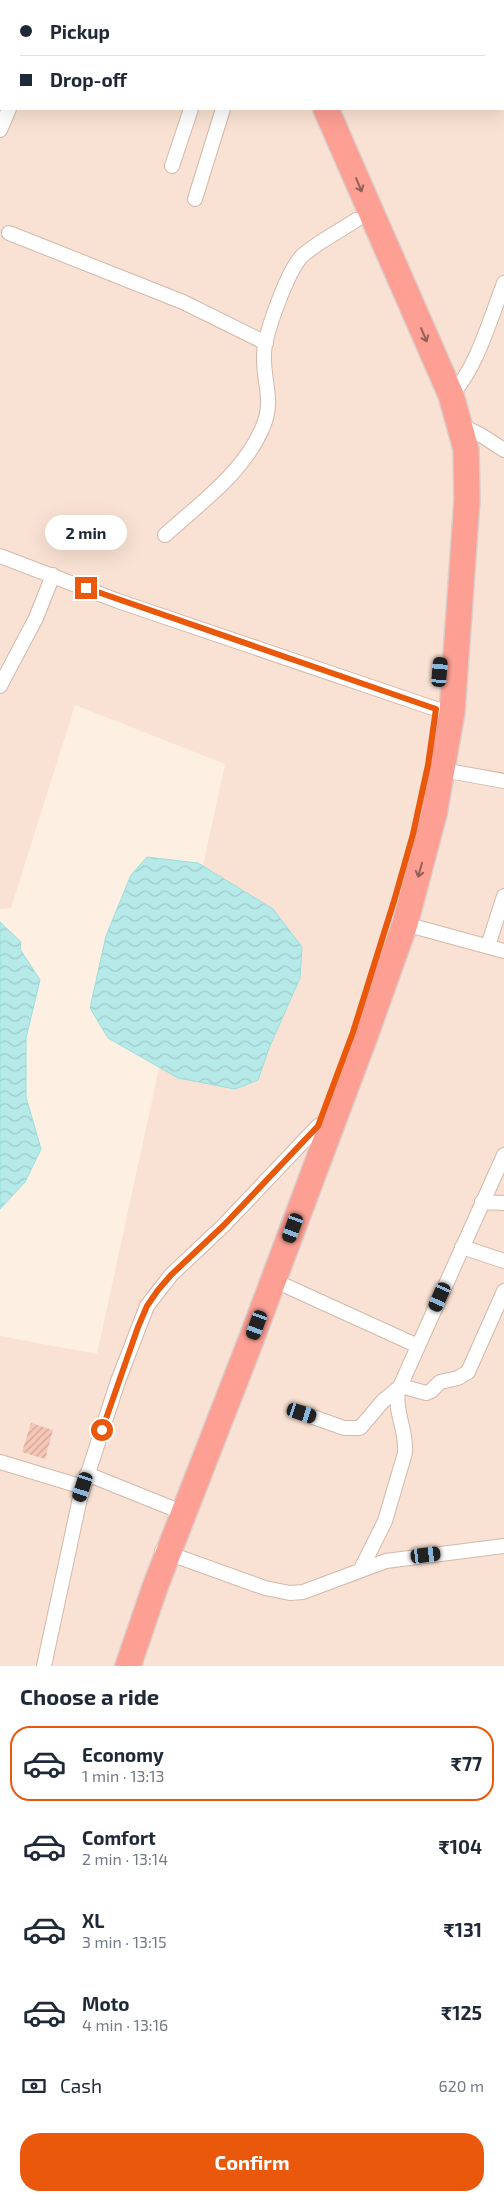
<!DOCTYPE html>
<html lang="en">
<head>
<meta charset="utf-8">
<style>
	:root { --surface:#fff; --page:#f2f2f3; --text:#1f2937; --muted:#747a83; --line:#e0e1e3; --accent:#ea580c }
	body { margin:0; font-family:"Exo 2",sans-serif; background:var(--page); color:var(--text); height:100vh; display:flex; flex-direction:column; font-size:19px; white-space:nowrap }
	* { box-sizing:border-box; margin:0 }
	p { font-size:16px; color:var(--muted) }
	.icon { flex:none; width:28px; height:28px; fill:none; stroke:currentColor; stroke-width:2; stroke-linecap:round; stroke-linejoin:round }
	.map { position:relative; height:1666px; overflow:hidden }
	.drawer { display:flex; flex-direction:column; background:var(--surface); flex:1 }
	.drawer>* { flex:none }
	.banner { position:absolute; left:0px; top:0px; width:505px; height:110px; box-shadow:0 5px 20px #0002; display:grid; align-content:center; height:110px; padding:0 20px; background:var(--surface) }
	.end { position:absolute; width:22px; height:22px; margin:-11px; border:6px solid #ea580c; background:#fff; box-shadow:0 0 0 2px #fff }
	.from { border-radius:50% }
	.bubble { position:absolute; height:35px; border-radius:18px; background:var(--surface); box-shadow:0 5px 20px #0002; font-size:16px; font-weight:700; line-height:35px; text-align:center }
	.car { position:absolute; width:15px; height:30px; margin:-15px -8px; border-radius:6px; box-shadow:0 0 4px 1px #0007; background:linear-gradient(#222 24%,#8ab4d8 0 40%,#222 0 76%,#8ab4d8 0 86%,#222 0) }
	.banner b { display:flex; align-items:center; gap:18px; height:48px; font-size:19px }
	.banner b+b { border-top:1px solid var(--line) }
	.banner i { width:12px; height:12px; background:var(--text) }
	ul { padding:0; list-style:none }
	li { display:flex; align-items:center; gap:15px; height:75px; margin:0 10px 8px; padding:0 10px; border:2px solid transparent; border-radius:20px }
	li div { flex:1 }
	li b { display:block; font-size:19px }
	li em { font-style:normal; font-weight:700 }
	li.active { border-color:var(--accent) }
	li>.icon { width:45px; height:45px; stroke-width:1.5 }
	h2 { padding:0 20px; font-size:22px; line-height:60px }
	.pay { display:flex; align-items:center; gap:12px; height:55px; padding:0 20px; font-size:19px }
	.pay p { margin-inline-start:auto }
	.button { display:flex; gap:10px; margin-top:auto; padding:10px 20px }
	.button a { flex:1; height:58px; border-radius:20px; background:var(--accent); color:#fff; font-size:20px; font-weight:700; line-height:58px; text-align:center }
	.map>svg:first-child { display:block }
</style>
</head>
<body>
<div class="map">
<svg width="504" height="1666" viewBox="0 0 504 1666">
	<defs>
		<pattern id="water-waves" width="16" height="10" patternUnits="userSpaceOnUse" patternTransform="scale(1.25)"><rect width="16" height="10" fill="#b5eae9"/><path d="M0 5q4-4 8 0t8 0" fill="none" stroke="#9fcac9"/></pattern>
		<pattern id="building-hatch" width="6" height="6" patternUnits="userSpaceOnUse" patternTransform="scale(1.25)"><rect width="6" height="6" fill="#f6c7b7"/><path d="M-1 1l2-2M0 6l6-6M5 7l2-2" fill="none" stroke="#cca497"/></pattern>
	</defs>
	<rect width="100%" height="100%" fill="#feefe3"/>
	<path fill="#f9e2d3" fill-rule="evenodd" d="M0 0H504V1666H0V1336L97 1354 225 764 75 705 11 908 0 909ZM1 1H504V109H1Z"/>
	<path fill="url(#water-waves)" stroke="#9adddd" d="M147 857 198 863 273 909 302 947 300 978 269 1048 258 1080 235 1089 178 1078 108 1038 90 1008 106 936 131 875Z
		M0 922 21 942 20 949 40 980 26 1038V1097L41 1149 25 1182 0 1209Z"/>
	<path fill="url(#building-hatch)" d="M31 1423 53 1430 45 1459 22 1452Z"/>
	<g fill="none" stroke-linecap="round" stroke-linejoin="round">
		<g stroke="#d3b7aa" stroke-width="16">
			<path id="street" d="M427 0 429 1
				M44 1V0
				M504 39V40
				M0 46H1
				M0 130 9 109
				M172 166 191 109
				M195 199 223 109
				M9 233 183 302 266 343
				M451 395C476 370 491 317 504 283
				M460 425 481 435 504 450
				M165 535C199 504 243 473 262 429 275 401 263 383 264 355 264 335 288 270 302 256 316 243 340 231 356 220
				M0 556 118 601 436 709 452 712
				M0 686 36 618 53 575
				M443 770 504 781
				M405 924 504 951
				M488 946 504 896
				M482 1202 504 1203
				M462 1247 504 1261
				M273 1280 418 1346
				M302 1413 344 1428H360L383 1401 401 1386 426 1393 431 1391 440 1382 458 1378 468 1372 504 1291
				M0 1462 83 1487
				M87 1474 184 1513
				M162 1551 265 1588 290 1593 303 1592 386 1561 504 1546
				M361 1569 385 1521 405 1453C407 1431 394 1410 398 1391L504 1155
				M44 1666 80 1498 118 1381 147 1306 171 1275 224 1225 318 1126"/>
		</g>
		<g stroke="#d9cecb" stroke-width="28">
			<path id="highway" d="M259 0 260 1
				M128 1666 155 1587 251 1340 365 1036 405 924 434 814 452 712 467 500 466 449 451 395 326 109"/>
		</g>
		<use href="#street" stroke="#fff" stroke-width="14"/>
		<use href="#highway" stroke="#fe9f93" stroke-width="25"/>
	</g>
	<defs><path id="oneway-shaft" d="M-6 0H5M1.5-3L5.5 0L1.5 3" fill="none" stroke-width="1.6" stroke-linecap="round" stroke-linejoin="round" transform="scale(1.25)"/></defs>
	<g stroke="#946055">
		<use href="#oneway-shaft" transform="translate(359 185) rotate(67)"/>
		<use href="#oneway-shaft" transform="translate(424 335) rotate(67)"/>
		<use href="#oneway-shaft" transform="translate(420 870) rotate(106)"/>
	</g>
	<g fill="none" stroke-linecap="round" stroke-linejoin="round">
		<path stroke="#ea580c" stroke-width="6" d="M86 588 436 709 428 765 413 834 394 901 353 1032 318 1126 224 1225 171 1275 158 1290 147 1306 138 1327 102 1430"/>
	</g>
</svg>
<i class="end from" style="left:102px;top:1430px"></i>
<i class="end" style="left:86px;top:588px"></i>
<div class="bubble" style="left:45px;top:515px;width:82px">2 min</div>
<i class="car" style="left:440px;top:672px;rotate:5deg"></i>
<i class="car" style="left:293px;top:1228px;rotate:200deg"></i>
<i class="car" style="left:440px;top:1297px;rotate:204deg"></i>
<i class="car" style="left:257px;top:1325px;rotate:200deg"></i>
<i class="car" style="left:302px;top:1413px;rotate:108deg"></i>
<i class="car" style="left:83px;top:1487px;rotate:198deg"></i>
<i class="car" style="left:426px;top:1555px;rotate:83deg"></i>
<div class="banner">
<b><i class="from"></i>Pickup</b>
<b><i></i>Drop-off</b>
</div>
</div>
<section class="drawer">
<h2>Choose a ride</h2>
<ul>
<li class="active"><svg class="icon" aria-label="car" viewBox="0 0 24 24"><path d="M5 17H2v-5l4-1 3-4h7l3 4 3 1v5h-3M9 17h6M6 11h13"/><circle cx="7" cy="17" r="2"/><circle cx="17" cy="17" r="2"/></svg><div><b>Economy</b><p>1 min · 13:13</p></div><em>₹77</em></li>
<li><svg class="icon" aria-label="car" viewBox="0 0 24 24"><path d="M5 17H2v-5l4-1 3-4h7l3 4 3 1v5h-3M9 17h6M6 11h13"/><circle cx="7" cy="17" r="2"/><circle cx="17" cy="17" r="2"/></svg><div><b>Comfort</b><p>2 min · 13:14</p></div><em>₹104</em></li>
<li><svg class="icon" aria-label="car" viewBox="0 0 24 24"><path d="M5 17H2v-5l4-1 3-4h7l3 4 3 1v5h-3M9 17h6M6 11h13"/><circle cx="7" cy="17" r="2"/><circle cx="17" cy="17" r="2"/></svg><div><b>XL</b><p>3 min · 13:15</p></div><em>₹131</em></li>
<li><svg class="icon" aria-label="car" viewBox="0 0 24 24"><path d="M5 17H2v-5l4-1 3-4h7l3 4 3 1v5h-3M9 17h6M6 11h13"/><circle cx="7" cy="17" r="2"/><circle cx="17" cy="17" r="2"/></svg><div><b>Moto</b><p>4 min · 13:16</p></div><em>₹125</em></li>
</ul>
<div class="pay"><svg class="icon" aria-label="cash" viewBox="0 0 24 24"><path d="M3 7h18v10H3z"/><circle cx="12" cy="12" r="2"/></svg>Cash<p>620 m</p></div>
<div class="button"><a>Confirm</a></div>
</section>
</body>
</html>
